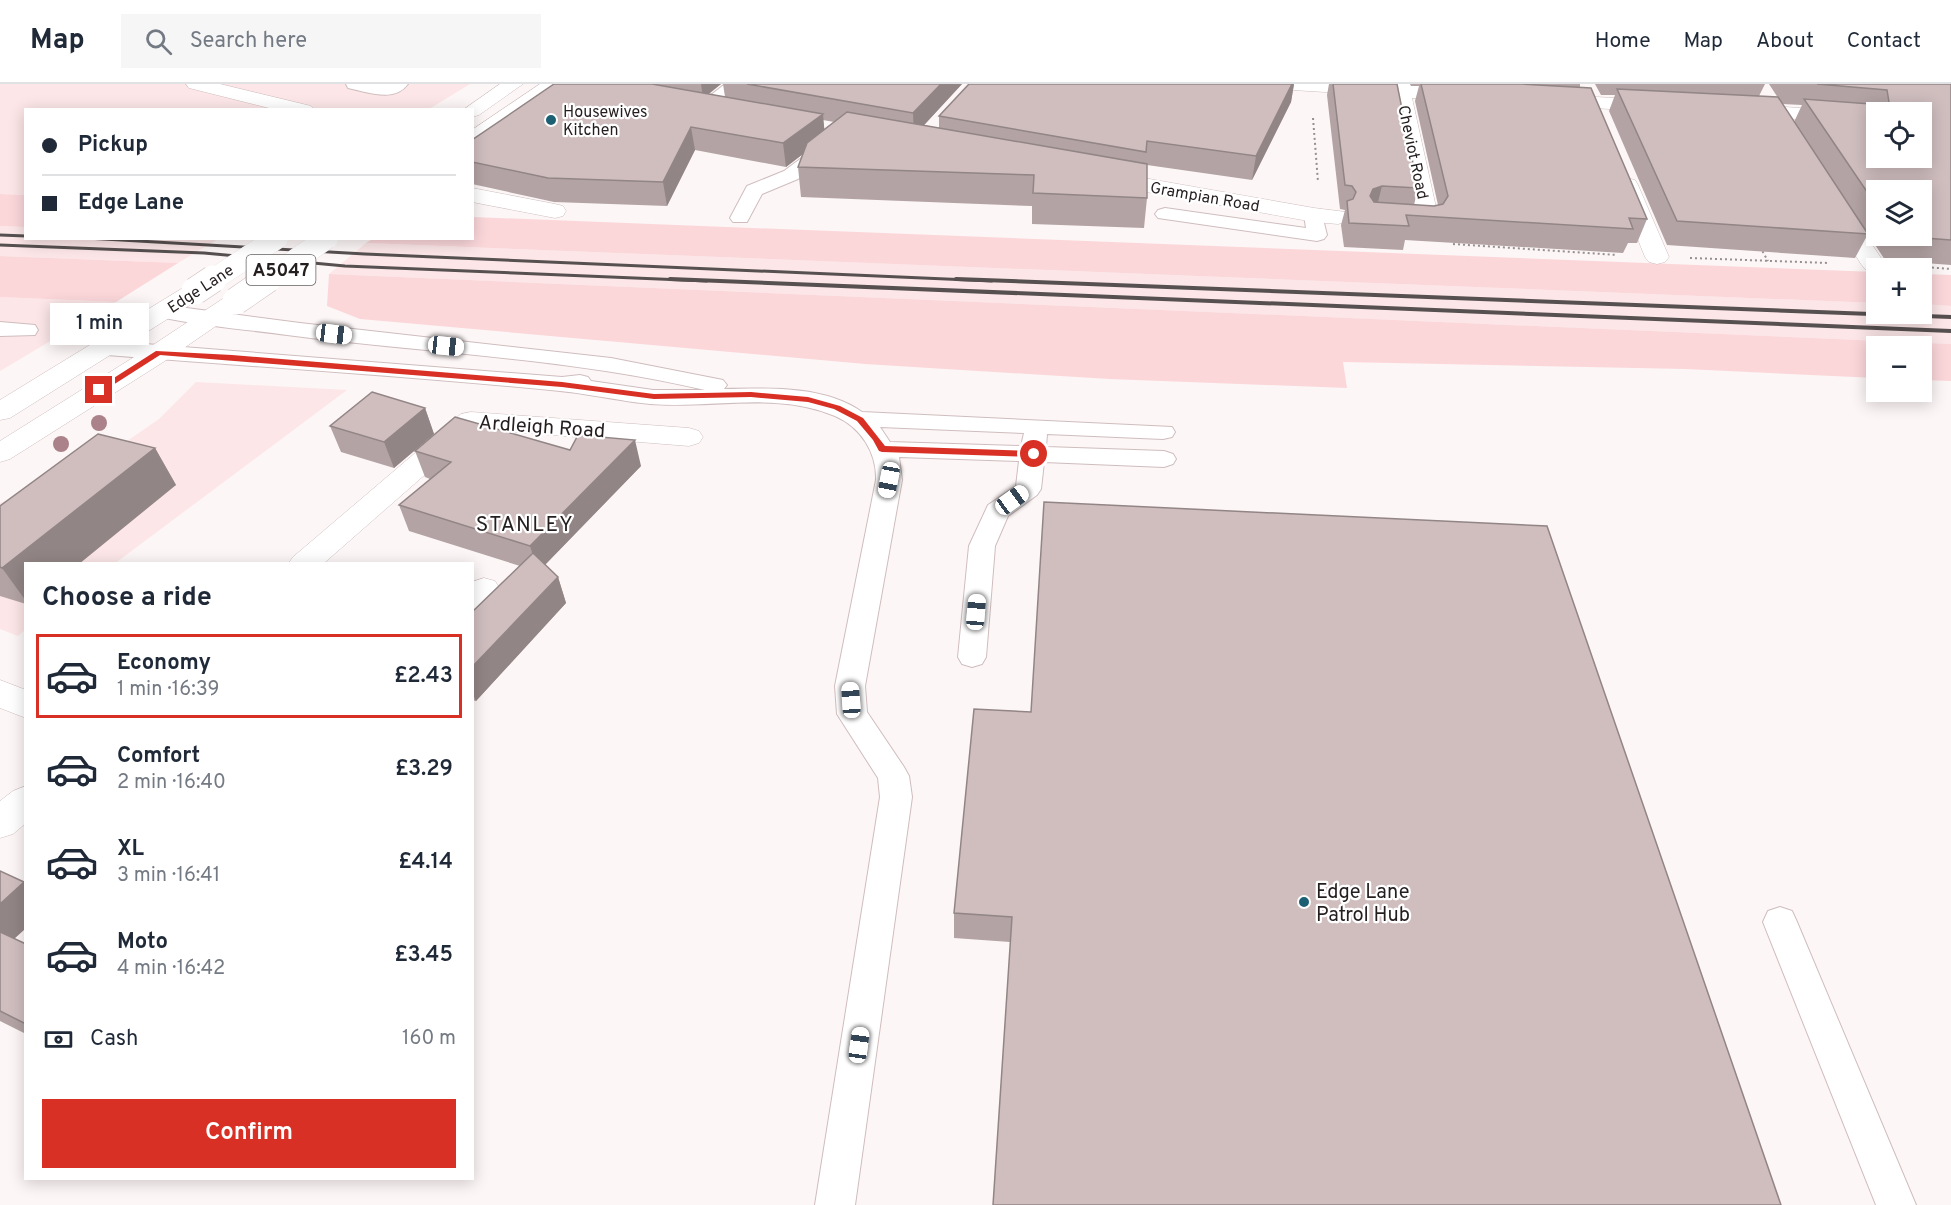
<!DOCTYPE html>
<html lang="en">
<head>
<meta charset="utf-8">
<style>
	:root { --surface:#fff; --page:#f6f6f7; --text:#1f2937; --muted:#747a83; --line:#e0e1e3; --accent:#d93025 }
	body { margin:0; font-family:Overpass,sans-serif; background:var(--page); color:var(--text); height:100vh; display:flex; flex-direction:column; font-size:22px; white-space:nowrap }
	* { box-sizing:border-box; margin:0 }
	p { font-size:20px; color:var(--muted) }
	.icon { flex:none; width:33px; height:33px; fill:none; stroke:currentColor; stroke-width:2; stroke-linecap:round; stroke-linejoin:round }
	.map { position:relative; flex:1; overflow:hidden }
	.drawer { position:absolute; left:24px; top:478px; width:450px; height:618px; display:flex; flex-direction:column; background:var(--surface); border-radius:0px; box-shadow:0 3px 15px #0003 }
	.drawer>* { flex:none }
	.guide { position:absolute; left:24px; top:24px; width:450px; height:132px; border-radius:0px; box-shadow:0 3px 15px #0003; display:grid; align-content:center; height:132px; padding:0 18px; background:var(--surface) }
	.fabs { position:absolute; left:1866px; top:18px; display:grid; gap:12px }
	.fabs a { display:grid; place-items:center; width:66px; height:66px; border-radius:0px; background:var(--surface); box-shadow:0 3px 15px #0003; font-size:30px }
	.end { position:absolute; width:27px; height:27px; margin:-14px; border:8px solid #d93025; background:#fff; box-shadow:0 0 0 3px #fff }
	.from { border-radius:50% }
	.bubble { position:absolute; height:42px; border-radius:0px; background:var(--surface); box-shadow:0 3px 15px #0003; font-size:20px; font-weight:600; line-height:42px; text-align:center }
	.car { position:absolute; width:18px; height:36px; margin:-18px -9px; border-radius:8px; box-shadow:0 0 4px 2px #0007; background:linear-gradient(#fff 24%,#345 0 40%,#fff 0 76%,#345 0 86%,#fff 0) }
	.guide b { display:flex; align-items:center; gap:21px; height:57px; font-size:22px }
	.guide b+b { border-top:2px solid var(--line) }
	.guide i { width:15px; height:15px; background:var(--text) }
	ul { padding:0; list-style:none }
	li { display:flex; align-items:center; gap:18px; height:84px; margin:0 12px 9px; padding:0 6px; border:3px solid transparent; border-radius:0px }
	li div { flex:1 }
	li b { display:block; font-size:22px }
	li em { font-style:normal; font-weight:600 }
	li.active { border-color:var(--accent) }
	li>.icon { width:54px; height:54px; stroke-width:1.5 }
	h2 { padding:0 18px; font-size:27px; line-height:72px }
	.pay { display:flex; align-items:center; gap:15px; height:66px; padding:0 18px; font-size:22px }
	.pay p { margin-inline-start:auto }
	.primary-button { display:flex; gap:12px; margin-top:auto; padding:12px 18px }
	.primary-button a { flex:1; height:69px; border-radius:0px; background:var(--accent); color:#fff; font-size:24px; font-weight:600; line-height:69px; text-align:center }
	header { display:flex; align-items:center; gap:36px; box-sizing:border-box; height:84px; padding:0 30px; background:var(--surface); border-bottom:2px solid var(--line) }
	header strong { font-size:28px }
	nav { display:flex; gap:33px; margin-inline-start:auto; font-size:21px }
	.search { width:420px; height:54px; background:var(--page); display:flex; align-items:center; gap:15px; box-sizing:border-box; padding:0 21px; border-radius:0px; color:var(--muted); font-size:22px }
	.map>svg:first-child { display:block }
</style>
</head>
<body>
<header>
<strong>Map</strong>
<div class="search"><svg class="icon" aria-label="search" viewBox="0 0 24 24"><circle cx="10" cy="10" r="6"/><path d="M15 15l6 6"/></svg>Search here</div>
<nav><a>Home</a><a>Map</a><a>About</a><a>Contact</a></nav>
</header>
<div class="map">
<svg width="1951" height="1121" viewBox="0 0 1951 1121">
	<rect width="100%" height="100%" fill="#fdf6f6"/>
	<path fill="#fce6e7" d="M0 0H470L429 25 26 26 25 111 0 110Z
		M0 142 25 143 26 154 218 155 178 179 0 172Z
		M366 159 1876 219V230H1922V220L1951 222V260L329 190Z
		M0 213 116 218 0 287Z
		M196 298 347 306 114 480H26L25 546 18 552 0 545V419L88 384 159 335Z"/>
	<path fill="#fbd7da" d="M0 110 25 111V143L0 142Z
		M473 133 1876 188V219L366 159 374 154H472Z
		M0 172 178 179 116 218 0 213Z
		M329 190 1951 260V297L1922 296V262H1876V294L1685 285 1343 278 1347 304 1109 295 865 280 360 235 327 222Z
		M1922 190 1951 191V222L1922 220Z"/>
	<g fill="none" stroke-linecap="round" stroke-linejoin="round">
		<g stroke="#cfbdbe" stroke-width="2">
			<path id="service" d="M346 0H408C394 19 368 8 348 4Z
				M725 0H743L714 26H702L699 22 702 18Z
				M829 57 835 58 838 62 835 66 798 95 762 110 747 138H733L730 134 747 102 784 87 823 58Z
				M1165 124 1306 144 1304 131 1307 127H1321L1327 151 1324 155 1317 157 1158 134 1155 130 1158 126Z
				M164 221 300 239 611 274 723 296 727 301 724 305C767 304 825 301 862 328L1172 343 1175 348 1172 353 1163 355 1047 350 1046 363 1164 367 1173 370 1176 375 1173 380 1164 383 1044 378 1041 405 1037 411 1008 432 995 462 986 573 982 580 972 583 962 580 958 573 969 462 988 421 1016 402 1019 377 899 373 902 396 865 602 867 628 904 683 909 692 912 713 855 1121H815L880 713 878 694 837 630 835 602 876 396C877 369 861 343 835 332 776 307 712 325 650 320 620 317 590 310 560 307 410 292 258 283 107 271L99 269 96 264 99 259 107 257 562 293 580 291 588 293 591 297 653 306H705C568 274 426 269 287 251 244 245 198 242 156 232L153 227 156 222ZM880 343 1024 349 1021 362 890 358Z
				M0 238 35 241 38 246 35 251 0 252Z
				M1780 823 1792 827 1797 838 1916 1121H1876L1763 838 1768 827Z"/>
		</g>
		<g stroke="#cfbdbe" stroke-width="1">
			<path id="minor" d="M186 0H220L311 22 314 26H277L189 4Z
				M1282 0H1409L1468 7 1471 11 1468 15 1461 17 1412 14 1439 137 1436 142 1428 144 1391 141 1388 136 1391 131 1415 130 1392 12 1292 6 1285 4Z
				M1555 11 1656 16 1663 18 1666 22 1663 26 1656 28 1548 21 1545 17 1548 13Z
				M1743 20 1842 27 1849 29 1852 33 1849 37 1842 39 1736 30 1733 26 1736 22Z
				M1104 87 1314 124 1346 128 1349 133 1346 138 1338 140 1314 138 1096 99 1093 94 1096 89Z
				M1627 94 1635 96 1638 101 1669 173 1665 178 1657 180 1649 178 1645 173 1616 101 1619 96Z
				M472 104 555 120 563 122 566 127 563 132 555 134 472 118Z
				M1838 119 1846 121 1849 126 1885 180C1880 187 1873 187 1865 185L1861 180 1827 126 1830 121Z
				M471 328 689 344 699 347 703 353 699 359 689 362 477 345 323 480H288L293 473 461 330Z
				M484 494 495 497 500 505 483 524 472 527V498Z
				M0 596 26 606V634L0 624Z
				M26 702V739L13 750 0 754V717L13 707Z"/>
		</g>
		<g stroke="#cfbdbe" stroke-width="1">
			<path id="trunk" d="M500 0H523L479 31 472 33V26H463Z
				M540 0H563L479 60 472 62V46Z
				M195 200 204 202 207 207 204 212 10 334 0 336V316L186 202Z
				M236 210 245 212 248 217 245 222 168 275 10 375 0 378V357L150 263 227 212Z"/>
		</g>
		<path stroke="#968f8f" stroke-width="2" stroke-dasharray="2 3" stroke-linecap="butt" d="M1313 34 1318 98
			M1453 160 1617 171
			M1760 163 1768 177
			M1690 174 1829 179
			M1912 182 1951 185"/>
		<use href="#service" fill="#fff" fill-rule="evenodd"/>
		<use href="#minor" fill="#fff" fill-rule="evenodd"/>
		<use href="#trunk" fill="#fff" fill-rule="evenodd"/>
		<path stroke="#575050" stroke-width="3" d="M0 151 26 152
			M86 154 365 170 992 197
			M0 161 204 169 345 182 707 197"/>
		<path stroke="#575050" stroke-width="4" d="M670 195 1951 247
			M956 195 1951 233"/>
		<g stroke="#cfbdbe" stroke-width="22" stroke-linecap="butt">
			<path id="trunk-bridge-far1" d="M211 197 277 154
				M265 197 327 154"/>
		</g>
		<g stroke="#cfbdbe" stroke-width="28" stroke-linecap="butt">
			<path id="trunk-bridge" d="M195 207 213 195
				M236 217 268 195"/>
		</g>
		<use href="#trunk-bridge-far1" stroke="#fff" stroke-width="22"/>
		<use href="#trunk-bridge" stroke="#fff" stroke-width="27"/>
	</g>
	<g fill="#ab8289">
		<circle cx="99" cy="339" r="8"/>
		<circle cx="61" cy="360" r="8"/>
	</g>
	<path fill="#b3a3a4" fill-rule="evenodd" d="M554 0H721L709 10 725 13 723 0H962L924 41 939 44V32L969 0H1294L1291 18 1252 96 1147 81V114L1144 144 1032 140V122L801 113 798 83 803 70 786 83 695 66 667 122 554 118 472 100V56ZM823 36 834 38 824 45Z
		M1329 0H1397L1418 104 1414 121 1434 122 1438 121 1415 17 1419 2H1411L1410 0H1580V3L1647 135 1637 159H1628L1623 169 1405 156 1403 166 1344 163 1341 141 1345 126 1340 125 1327 11Z
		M1595 0H1765L1759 12 1794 38 1802 21 1782 20 1769 0H1951V181L1885 176 1868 150 1855 174 1667 161 1609 27 1615 11H1601ZM1876 106 1922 152H1876Z
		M425 324 434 350 394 384 341 368 330 342Z
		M155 364 176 401 26 480V520L0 512V422Z
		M570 366 641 382 545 481 558 493 566 519 476 617 472 616V528L520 482 409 447 399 421 430 395 425 393 415 367Z
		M1547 442 1010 858 954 854V829Z
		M0 787 26 799V844L14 855 26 860V950L0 937Z"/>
	<path fill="#928586" d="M701 0H721L703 14Z
		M941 0H962L914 52 913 29Z
		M1292 0H1294L1291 18 1252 96 1256 72Z
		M823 30 825 53 786 83 783 59Z
		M691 43 695 66 667 122 663 98Z
		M1382 102 1376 126 1370 112 1373 105Z
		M425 324 434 350 394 384 384 358Z
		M635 356 641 382 538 488 530 462Z
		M155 364 176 401 79 480H26V517L2 484Z
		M558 493 566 519 476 617 472 608V583Z
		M24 798 26 799V844L5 863 0 857V820Z"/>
	<path fill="#d0bebf" stroke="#928586" stroke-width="1.5" fill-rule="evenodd" d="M554 0H652L823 30 783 59 691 43 663 98 548 94 472 78V56Z
		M747 0H941L913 29Z
		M969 0H1292L1256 72 1147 57 1146 68 939 32Z
		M1333 0H1397L1418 104 1382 102 1373 105 1370 112 1374 118 1434 122 1443 120 1448 112 1421 0H1521L1591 4 1647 135 1629 134 1633 145 1406 131 1409 142 1349 139 1347 117 1353 115 1356 108 1352 102 1345 101Z
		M1817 0H1951V156L1898 152H1922V106H1876V121L1804 15 1884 21 1889 18 1887 6ZM1876 28H1922V74H1876Z
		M1617 5 1778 13 1868 150 1677 137Z
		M847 28 1147 80V114L1033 109 1034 91 798 83 807 59Z
		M372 308 425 324 384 358 330 342Z
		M455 333 570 366 578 351 635 356 530 462 399 421 451 378 415 367Z
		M98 350 155 364 2 484 0 483V422Z
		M1044 418 1547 442 1781 1121H993L1012 833 954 829 974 625 1031 628Z
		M533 469 558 493 472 583V528Z
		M0 787 24 798 0 820Z
		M0 848 26 860V940L0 927Z"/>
	<path fill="#d93025" d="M156 267 232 271 562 298 654 310 751 308 808 313 840 322 863 334 885 362 1034 367 1038 370 1034 373 882 368 879 367 873 356 857 337 834 325 808 318 751 313 654 315 562 303 160 271 102 308 95 306Z"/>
	<g fill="#1d5f73" stroke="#fff" stroke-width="2">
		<circle cx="551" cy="36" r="6"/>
		<circle cx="1304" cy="818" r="6"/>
	</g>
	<g text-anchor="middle" stroke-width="4.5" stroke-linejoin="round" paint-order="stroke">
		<g font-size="16" fill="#251e1e" stroke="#fff" text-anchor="start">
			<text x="563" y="33">Housewives<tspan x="563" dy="18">Kitchen</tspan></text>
		</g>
		<g font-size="16" fill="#251e1e" stroke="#fff">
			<text transform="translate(1414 68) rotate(78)" y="6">Cheviot Road</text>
			<text transform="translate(1205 112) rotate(10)" y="6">Grampian Road</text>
			<text transform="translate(200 204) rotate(-33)" y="6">Edge Lane</text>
		</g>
		<rect fill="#fff" stroke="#666262" stroke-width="1.5" x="246.5" y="171" width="69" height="30" rx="4.5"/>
		<g font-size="18" font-weight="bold" fill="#251e1e">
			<text x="281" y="192">A5047</text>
		</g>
		<g font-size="20" fill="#251e1e" stroke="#fff">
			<text transform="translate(542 342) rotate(4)" y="7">Ardleigh Road</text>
		</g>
		<g font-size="20" fill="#251e1e" stroke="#fff" text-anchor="start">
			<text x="1316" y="814">Edge Lane<tspan x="1316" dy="23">Patrol Hub</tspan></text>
		</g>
		<g font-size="21" letter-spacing="1.5" fill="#251e1e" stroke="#fff">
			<text x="525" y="447">STANLEY</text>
		</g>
	</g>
</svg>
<div class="fabs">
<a><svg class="icon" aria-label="locate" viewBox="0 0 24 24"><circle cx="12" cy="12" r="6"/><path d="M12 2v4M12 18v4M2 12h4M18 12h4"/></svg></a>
<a><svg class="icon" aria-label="layers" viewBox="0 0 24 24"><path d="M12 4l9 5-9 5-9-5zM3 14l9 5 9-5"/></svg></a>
<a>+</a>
<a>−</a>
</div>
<i class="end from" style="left:1034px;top:370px"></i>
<i class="end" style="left:99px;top:306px"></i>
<div class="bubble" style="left:50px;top:219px;width:99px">1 min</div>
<i class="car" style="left:334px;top:250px;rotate:97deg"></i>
<i class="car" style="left:446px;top:262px;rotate:96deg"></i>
<i class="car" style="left:889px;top:396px;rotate:191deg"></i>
<i class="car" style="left:1012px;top:416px;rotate:54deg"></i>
<i class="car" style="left:976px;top:528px;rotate:5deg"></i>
<i class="car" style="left:851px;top:616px;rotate:356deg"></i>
<i class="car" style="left:859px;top:961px;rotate:8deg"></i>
<div class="guide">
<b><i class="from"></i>Pickup</b>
<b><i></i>Edge Lane</b>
</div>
<section class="drawer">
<h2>Choose a ride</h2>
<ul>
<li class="active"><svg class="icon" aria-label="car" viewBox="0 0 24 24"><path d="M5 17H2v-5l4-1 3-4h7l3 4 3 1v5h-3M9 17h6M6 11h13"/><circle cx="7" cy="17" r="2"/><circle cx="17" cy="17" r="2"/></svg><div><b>Economy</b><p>1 min · 16:39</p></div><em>£2.43</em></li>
<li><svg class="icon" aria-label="car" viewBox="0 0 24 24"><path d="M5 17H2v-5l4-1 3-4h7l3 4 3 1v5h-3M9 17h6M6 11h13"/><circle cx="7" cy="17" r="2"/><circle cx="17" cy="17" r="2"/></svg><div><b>Comfort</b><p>2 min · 16:40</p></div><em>£3.29</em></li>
<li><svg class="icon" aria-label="car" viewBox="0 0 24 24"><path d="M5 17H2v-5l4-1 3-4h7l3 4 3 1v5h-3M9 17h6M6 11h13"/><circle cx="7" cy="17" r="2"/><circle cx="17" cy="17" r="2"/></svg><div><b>XL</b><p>3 min · 16:41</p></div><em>£4.14</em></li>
<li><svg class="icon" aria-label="car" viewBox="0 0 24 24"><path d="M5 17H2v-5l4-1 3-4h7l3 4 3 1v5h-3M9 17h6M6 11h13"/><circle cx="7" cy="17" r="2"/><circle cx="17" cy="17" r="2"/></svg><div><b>Moto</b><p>4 min · 16:42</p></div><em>£3.45</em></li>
</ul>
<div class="pay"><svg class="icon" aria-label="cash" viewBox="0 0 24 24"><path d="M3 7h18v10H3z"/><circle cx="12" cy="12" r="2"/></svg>Cash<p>160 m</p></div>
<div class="primary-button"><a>Confirm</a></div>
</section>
</div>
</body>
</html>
